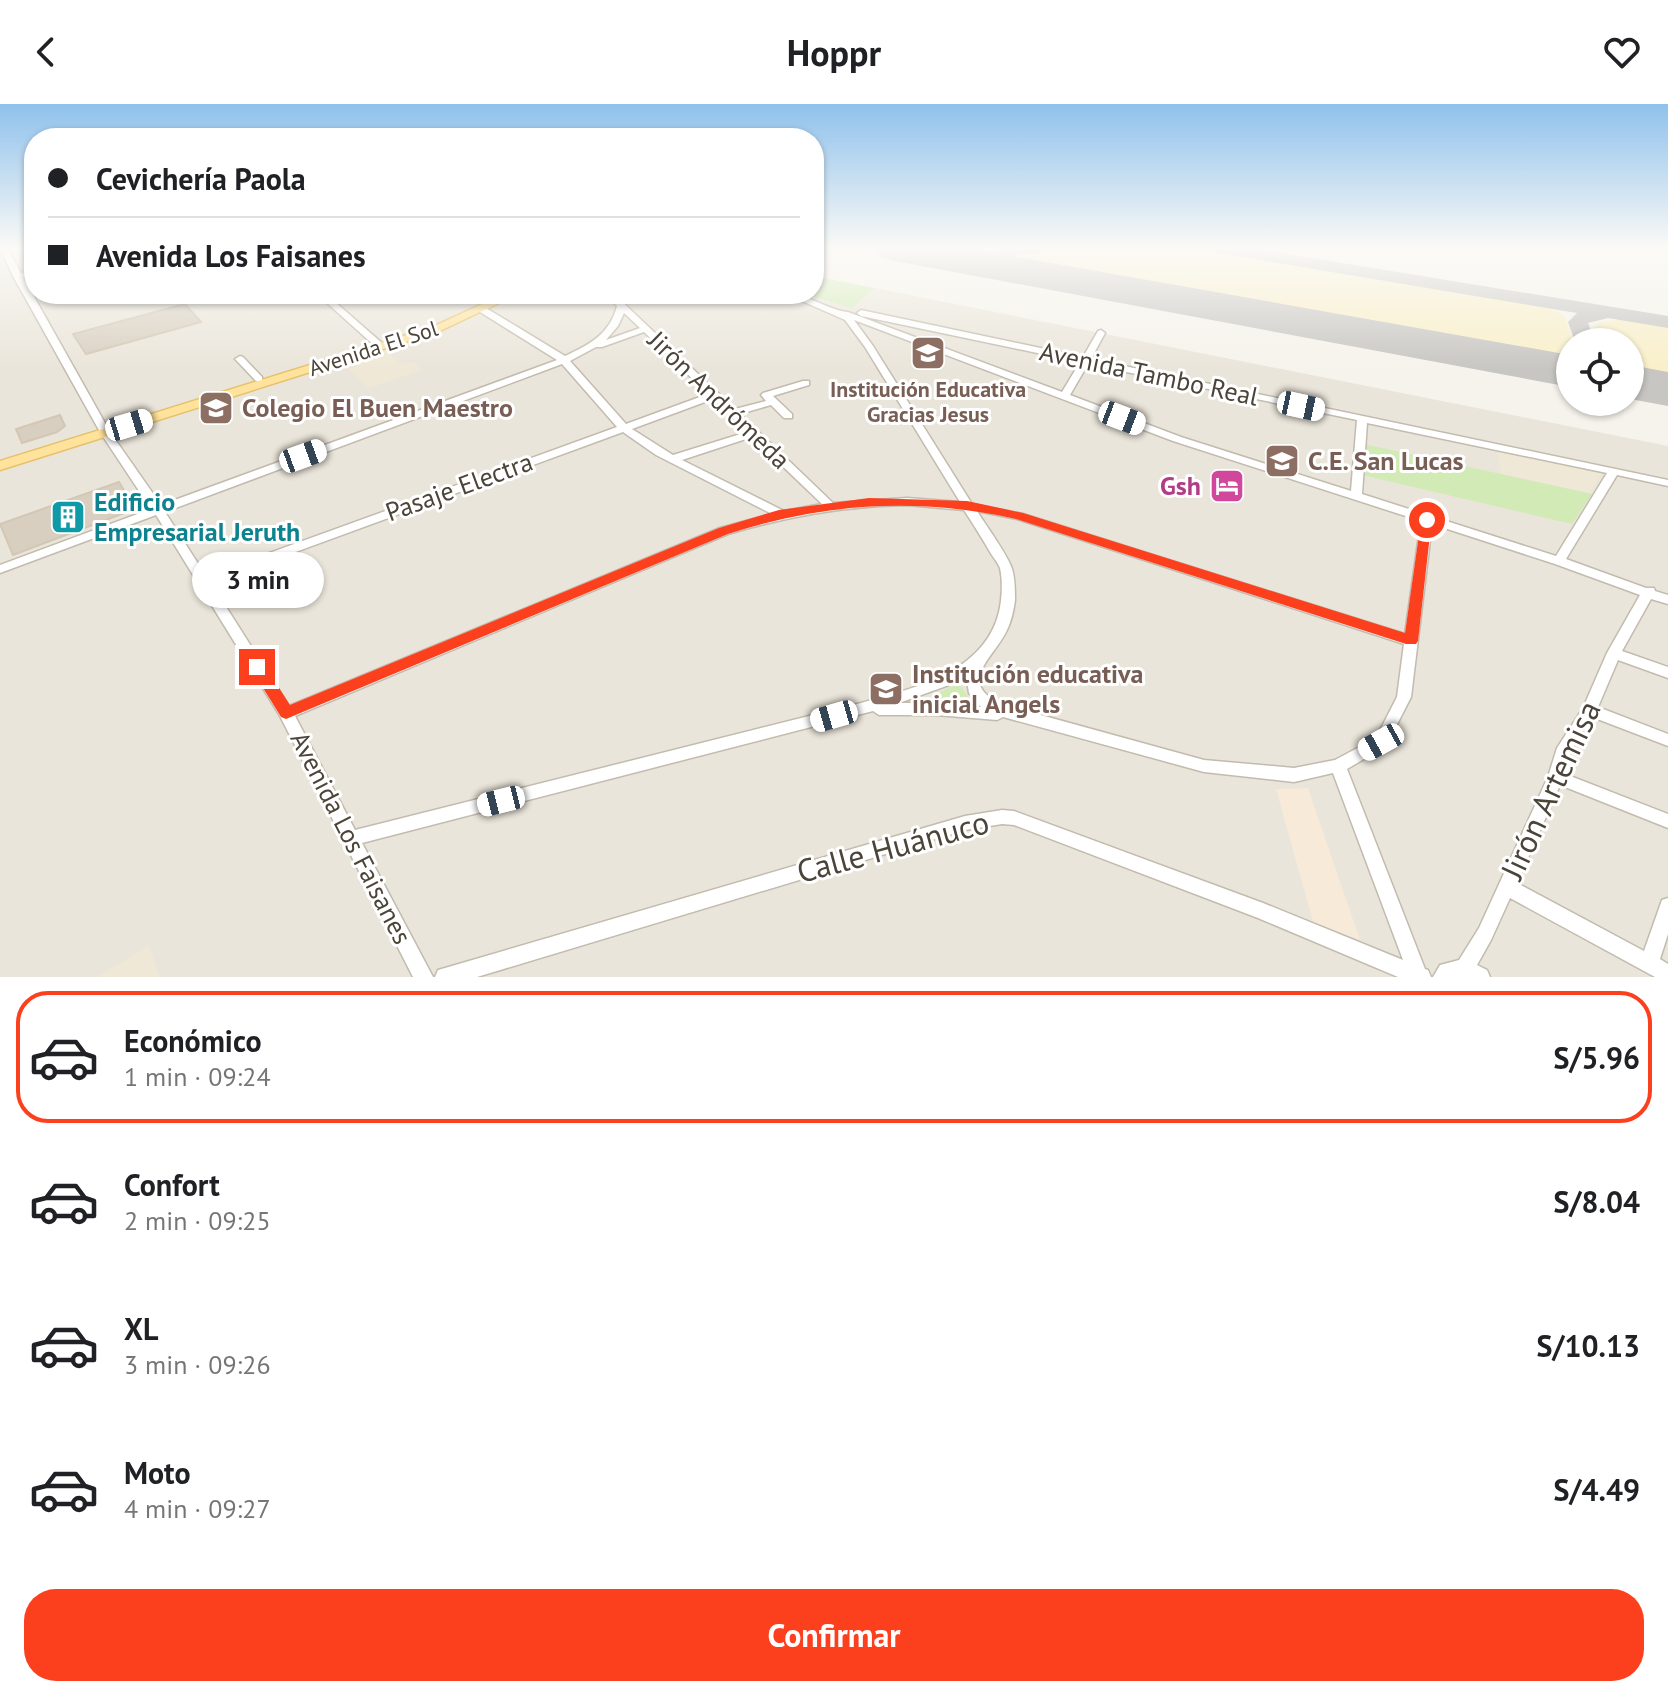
<!DOCTYPE html>
<html lang="es">
<head>
<meta charset="utf-8">
<style>
	:root { --surface:#fff; --page:#f2f2f2; --text:#202124; --muted:#757577; --line:#e0e0e0; --accent:#fc3f1d }
	body { margin:0; font-family:"PT Sans",sans-serif; background:var(--page); color:var(--text); height:100vh; display:flex; flex-direction:column; font-size:30px; white-space:nowrap }
	* { box-sizing:border-box; margin:0 }
	p { font-size:26px; color:var(--muted) }
	.icon { flex:none; width:44px; height:44px; fill:none; stroke:currentColor; stroke-width:2; stroke-linecap:round; stroke-linejoin:round }
	.map { position:relative; height:873px; overflow:hidden }
	.drawer { display:flex; flex-direction:column; background:var(--surface); flex:1 }
	.drawer>* { flex:none }
	.guide { position:absolute; left:24px; top:24px; width:800px; height:176px; border-radius:32px; box-shadow:0 2px 6px #0004; display:grid; align-content:center; height:176px; padding:0 24px; background:var(--surface) }
	.fabs { position:absolute; left:1556px; top:224px; display:grid; gap:16px }
	.fabs a { display:grid; place-items:center; width:88px; height:88px; border-radius:50%; background:var(--surface); box-shadow:0 2px 6px #0004; font-size:40px }
	.end { position:absolute; width:36px; height:36px; margin:-18px; border:10px solid #fc3f1d; background:#fff; box-shadow:0 0 0 4px #fff }
	.from { border-radius:50% }
	.bubble { position:absolute; height:56px; border-radius:28px; background:var(--surface); box-shadow:0 2px 6px #0004; font-size:26px; font-weight:800; line-height:56px; text-align:center }
	.car { position:absolute; width:24px; height:48px; margin:-24px -12px; border-radius:10px; box-shadow:0 0 6px 2px #0007; background:linear-gradient(#fff 24%,#345 0 40%,#fff 0 76%,#345 0 86%,#fff 0) }
	.guide b { display:flex; align-items:center; gap:28px; height:76px; font-size:30px }
	.guide b+b { border-top:2px solid var(--line) }
	.guide i { width:20px; height:20px; background:var(--text) }
	ul { padding:14px 0 0; list-style:none }
	li { display:flex; align-items:center; gap:24px; height:132px; margin:0 16px 12px; padding:0 8px; border:4px solid transparent; border-radius:32px }
	li div { flex:1 }
	li b { display:block; font-size:30px }
	li em { font-style:normal; font-weight:800 }
	li.current { border-color:var(--accent) }
	li>.icon { width:72px; height:72px; stroke-width:1.5 }
	.cta { display:flex; gap:16px; margin-top:auto; padding:16px 24px }
	.cta a { flex:1; height:92px; border-radius:32px; background:var(--accent); color:#fff; font-size:32px; font-weight:800; line-height:92px; text-align:center }
	header { display:flex; justify-content:space-between; align-items:center; height:104px; padding:0 24px; background:var(--surface); font-size:36px; font-weight:800 }
	.map>svg:first-child { display:block }
</style>
</head>
<body>
<header><svg class="icon" aria-label="back" viewBox="0 0 24 24"><path d="M15 5l-7 7 7 7"/></svg>Hoppr<svg class="icon" aria-label="heart" viewBox="0 0 24 24"><path d="M12 20l-8-8c-3-5 5-10 8-4 3-6 11-1 8 4z"/></svg></header>
<div class="map">
<svg width="1668" height="873" viewBox="0 0 1668 873">
	<rect width="100%" height="100%" fill="#f6f3ec"/>
	<path fill="#eae5da" d="M0 144H34V190H814V172L1668 342V873H0Z"/>
	<path fill="#f7ead8" d="M1308 684 1360 836 1313 818 1276 685Z"/>
	<path fill="#efe8d6" d="M384 246 403 262 413 258 422 266 369 284 347 265 358 262 353 256Z
		M1498 347 1602 369 1589 389 1501 370Z
		M149 842 160 873H97Z"/>
	<path fill="#d2eab5" d="M814 172 874 184 852 204 802 190H814Z
		M1364 340 1592 390 1572 420 1362 371Z
		M959 580 974 601 923 597 956 580Z"/>
	<path fill="#f9efc9" d="M1061 144H1196L1542 201 1564 211 1573 238H1570V250L1549 252 1042 161 1027 153 1030 149Z
		M1621 215 1668 221V274L1630 262V238H1599L1593 225 1597 219Z"/>
	<g fill="none" stroke-linecap="round" stroke-linejoin="round">
		<path fill="#c8c6c3" fill-rule="evenodd" d="M1001 144H1042L1040 148 1007 153 1004 156 1012 164 1003 169 984 156Z
			M1210 144H1250L1668 212V224L1608 214 1588 219 1595 238H1575L1568 218 1577 209 1218 149Z
			M1554 258 1570 259V271L1546 269 1543 264Z"/>
		<path fill="#c8c6c3" fill-rule="evenodd" d="M874 144H967L1570 251V283L895 157 880 153Z
			M1630 261 1668 268V302L1630 295Z"/>
	</g>
	<path fill="#d8cfc1" stroke="#d3c7b4" stroke-width="2" d="M185 200 201 218 86 250 73 230Z
		M60 311 65 322 57 328 22 339 16 325Z
		M119 378 135 405 13 451 0 420Z"/>
	<g fill="none" stroke-linecap="round" stroke-linejoin="round">
		<g stroke="#c2bbae" stroke-width="3">
			<path id="minor" d="M0 144H7L21 169 34 167V171L23 173 110 328 161 401 557 256 480 208V204H486L565 252C589 241 610 230 617 202L605 190H614L735 305 766 297 761 291 763 289 803 277H809V281L773 292 792 310V314H784L771 301 740 310 833 399 907 394 960 398 865 243 845 216 786 190C809 190 827 206 848 208L1062 288 1080 258 861 212 857 209 861 206 1083 253 1098 227 1101 226 1105 229 1091 255 1668 376V382L1617 371 1566 455 1646 484H1654L1655 487 1668 491V500L1651 495 1622 547 1668 563V574L1618 556 1598 603 1668 630V642L1592 613 1572 645 1565 670 1668 710V724L1560 681 1517 779 1644 847 1662 796 1668 794V830L1660 855 1668 860V873H1655L1510 794 1491 836 1477 861 1487 866 1490 873H1433L1440 861 1459 856 1479 824 1548 673 1557 644 1583 604 1607 549 1640 491 1555 460 1432 420 1411 593 1386 642 1347 665 1425 865 1428 866 1431 873H1398L1258 814 1014 721 1002 720 965 726 477 873H435L438 866 445 864 965 712 1002 706 1014 707 1263 799 1403 856 1333 669 1294 678 1204 668 1003 613 997 616 936 611H879L873 607 362 739 433 873H413L280 612 156 411 0 469V461L151 405 100 328 13 172ZM624 209 640 224 606 236 618 222ZM854 216 1173 337 1421 417 1405 530 1023 410 972 400 873 242ZM644 228 708 290 626 320 570 257 596 243H602ZM562 260 617 323 206 472 165 408ZM1088 260 1357 316 1351 387 1181 333 1070 291ZM713 295 747 328 673 351 632 325ZM1367 319 1607 369 1556 452 1362 390ZM623 328 656 351 772 410 720 424 289 602 211 479ZM752 333 822 400 784 407 682 356ZM907 401 964 406C973 420 982 434 990 448 993 453 998 459 1000 464 1003 477 1002 496 999 508 984 569 914 584 861 599L355 726 295 612 728 430C788 412 845 402 907 401ZM977 407 1017 415 1404 540 1397 593 1376 634 1335 656 1294 664 1204 656 1001 600C955 578 995 553 1007 526 1011 518 1014 505 1015 496 1015 487 1015 474 1012 465 1009 453 985 420 977 407ZM966 571 969 589 981 603 936 599H899L949 581Z
				M317 190H326L383 240V244H377Z
				M240 252 243 253 262 273V277H256L237 257 235 255Z"/>
		</g>
		<g stroke="#e6c16a" stroke-width="3">
			<path id="major" d="M504 190H518L440 227 0 366V357L432 223Z"/>
		</g>
		<use href="#minor" fill="#fff" fill-rule="evenodd"/>
		<use href="#major" fill="#ffe39c" fill-rule="evenodd"/>
	</g>
	<linearGradient id="sky" x2="0" y2="1"><stop stop-color="#8fc1ec"/><stop offset="0.54" stop-color="#fbfaf6"/><stop offset="1" stop-color="#fbfaf6" stop-opacity="0"/></linearGradient>
	<rect width="1668" height="266" fill="url(#sky)"/>
	<path fill="#fc3f1d" d="M869 394 967 397 1023 409 1405 529 1421 416 1432 413 1418 537 1416 540H1406L1016 415C916 393 825 399 728 430L286 615 281 613 250 563 252 559H263L290 601 719 424 779 406Z"/>
	<defs>
		<g id="school-square" transform="scale(1.8)"><rect x="-9" y="-9" width="18" height="18" rx="4" fill="#8d6e63" stroke="#fff"/><path d="M0-5L7-2L0 1L-7-2ZM-4 1L0 2.5L4 1V4Q0 6-4 4Z" fill="#fff"/></g>
		<g id="university-square" transform="scale(1.8)"><rect x="-9" y="-9" width="18" height="18" rx="4" fill="#8d6e63" stroke="#fff"/><path d="M0-5L7-2L0 1L-7-2ZM-4 1L0 2.5L4 1V4Q0 6-4 4Z" fill="#fff"/></g>
		<g id="hotel-square" transform="scale(1.8)"><rect x="-9" y="-9" width="18" height="18" rx="4" fill="#d1479c" stroke="#fff"/><path d="M-6-4.5h1.5V1H6V5H4.5V3h-9V5H-6ZM-4 0a1.8 1.8 0 1 1 3.6 0ZM.5 0V-2.5h3Q6-2.5 6 0Z" fill="#fff"/></g>
		<g id="building-square" transform="scale(1.8)"><rect x="-9" y="-9" width="18" height="18" rx="4" fill="#0f9aa8" stroke="#fff"/><path d="M-4-6H4V6H1V3H-1V6H-4ZM-2.5-4.3h1.7v1.8h-1.7ZM.8-4.3h1.7v1.8H.8ZM-2.5-1h1.7V.8h-1.7ZM.8-1h1.7V.8H.8Z" fill="#fff"/></g>
	</defs>
	<g fill-rule="evenodd">
		<use href="#school-square" x="928" y="249"/>
		<use href="#university-square" x="216" y="304"/>
		<use href="#university-square" x="1282" y="357"/>
		<use href="#hotel-square" x="1227" y="382"/>
		<use href="#building-square" x="68" y="413"/>
		<use href="#school-square" x="886" y="585"/>
	</g>
	<g text-anchor="middle" stroke-width="6" stroke-linejoin="round" paint-order="stroke">
		<g font-size="22" fill="#4b4439" stroke="#fff">
			<text transform="translate(373 244) rotate(-18)" y="8">Avenida El Sol</text>
		</g>
		<g font-size="22" font-weight="bold" fill="#785e54" stroke="#fff">
			<text x="928" y="293">Institución Educativa<tspan x="928" dy="25">Gracias Jesus</tspan></text>
		</g>
		<g font-size="26" fill="#4b4439" stroke="#fff">
			<text transform="translate(1149 270) rotate(12)" y="9">Avenida Tambo Real</text>
			<text transform="translate(719 296) rotate(44)" y="9">Jirón Andrómeda</text>
			<text transform="translate(459 383) rotate(-20)" y="9">Pasaje Electra</text>
			<text transform="translate(351 734) rotate(63)" y="9">Avenida Los Faisanes</text>
		</g>
		<g font-size="26" font-weight="bold" fill="#785e54" stroke="#fff" text-anchor="start">
			<text x="242" y="313">Colegio El Buen Maestro</text>
			<text x="1308" y="366">C.E. San Lucas</text>
			<text x="912" y="579">Institución educativa<tspan x="912" dy="30">inicial Angels</tspan></text>
		</g>
		<g font-size="26" font-weight="bold" fill="#b23c85" stroke="#fff" text-anchor="end">
			<text x="1201" y="391">Gsh</text>
		</g>
		<g font-size="26" font-weight="bold" fill="#0d838f" stroke="#fff" text-anchor="start">
			<text x="94" y="407">Edificio<tspan x="94" dy="30">Empresarial Jeruth</tspan></text>
		</g>
		<g font-size="32" fill="#4b4439" stroke="#fff">
			<text transform="translate(1551 686) rotate(-65)" y="11">Jirón Artemisa</text>
			<text transform="translate(893 743) rotate(-15)" y="11">Calle Huánuco</text>
		</g>
	</g>
</svg>
<div class="fabs">
<a><svg class="icon" aria-label="locate" viewBox="0 0 24 24"><circle cx="12" cy="12" r="6"/><path d="M12 2v4M12 18v4M2 12h4M18 12h4"/></svg></a>
</div>
<i class="end from" style="left:1427px;top:416px"></i>
<i class="end" style="left:257px;top:563px"></i>
<div class="bubble" style="left:192px;top:448px;width:132px">3 min</div>
<i class="car" style="left:1301px;top:302px;rotate:102deg"></i>
<i class="car" style="left:1122px;top:314px;rotate:111deg"></i>
<i class="car" style="left:129px;top:321px;rotate:73deg"></i>
<i class="car" style="left:303px;top:352px;rotate:70deg"></i>
<i class="car" style="left:834px;top:612px;rotate:254deg"></i>
<i class="car" style="left:1381px;top:638px;rotate:241deg"></i>
<i class="car" style="left:501px;top:697px;rotate:256deg"></i>
<div class="guide">
<b><i class="from"></i>Cevichería Paola</b>
<b><i></i>Avenida Los Faisanes</b>
</div>
</div>
<section class="drawer">
<ul>
<li class="current"><svg class="icon" aria-label="car" viewBox="0 0 24 24"><path d="M5 17H2v-5l4-1 3-4h7l3 4 3 1v5h-3M9 17h6M6 11h13"/><circle cx="7" cy="17" r="2"/><circle cx="17" cy="17" r="2"/></svg><div><b>Económico</b><p>1 min · 09:24</p></div><em>S/5.96</em></li>
<li><svg class="icon" aria-label="car" viewBox="0 0 24 24"><path d="M5 17H2v-5l4-1 3-4h7l3 4 3 1v5h-3M9 17h6M6 11h13"/><circle cx="7" cy="17" r="2"/><circle cx="17" cy="17" r="2"/></svg><div><b>Confort</b><p>2 min · 09:25</p></div><em>S/8.04</em></li>
<li><svg class="icon" aria-label="car" viewBox="0 0 24 24"><path d="M5 17H2v-5l4-1 3-4h7l3 4 3 1v5h-3M9 17h6M6 11h13"/><circle cx="7" cy="17" r="2"/><circle cx="17" cy="17" r="2"/></svg><div><b>XL</b><p>3 min · 09:26</p></div><em>S/10.13</em></li>
<li><svg class="icon" aria-label="car" viewBox="0 0 24 24"><path d="M5 17H2v-5l4-1 3-4h7l3 4 3 1v5h-3M9 17h6M6 11h13"/><circle cx="7" cy="17" r="2"/><circle cx="17" cy="17" r="2"/></svg><div><b>Moto</b><p>4 min · 09:27</p></div><em>S/4.49</em></li>
</ul>
<div class="cta"><a>Confirmar</a></div>
</section>
</body>
</html>
